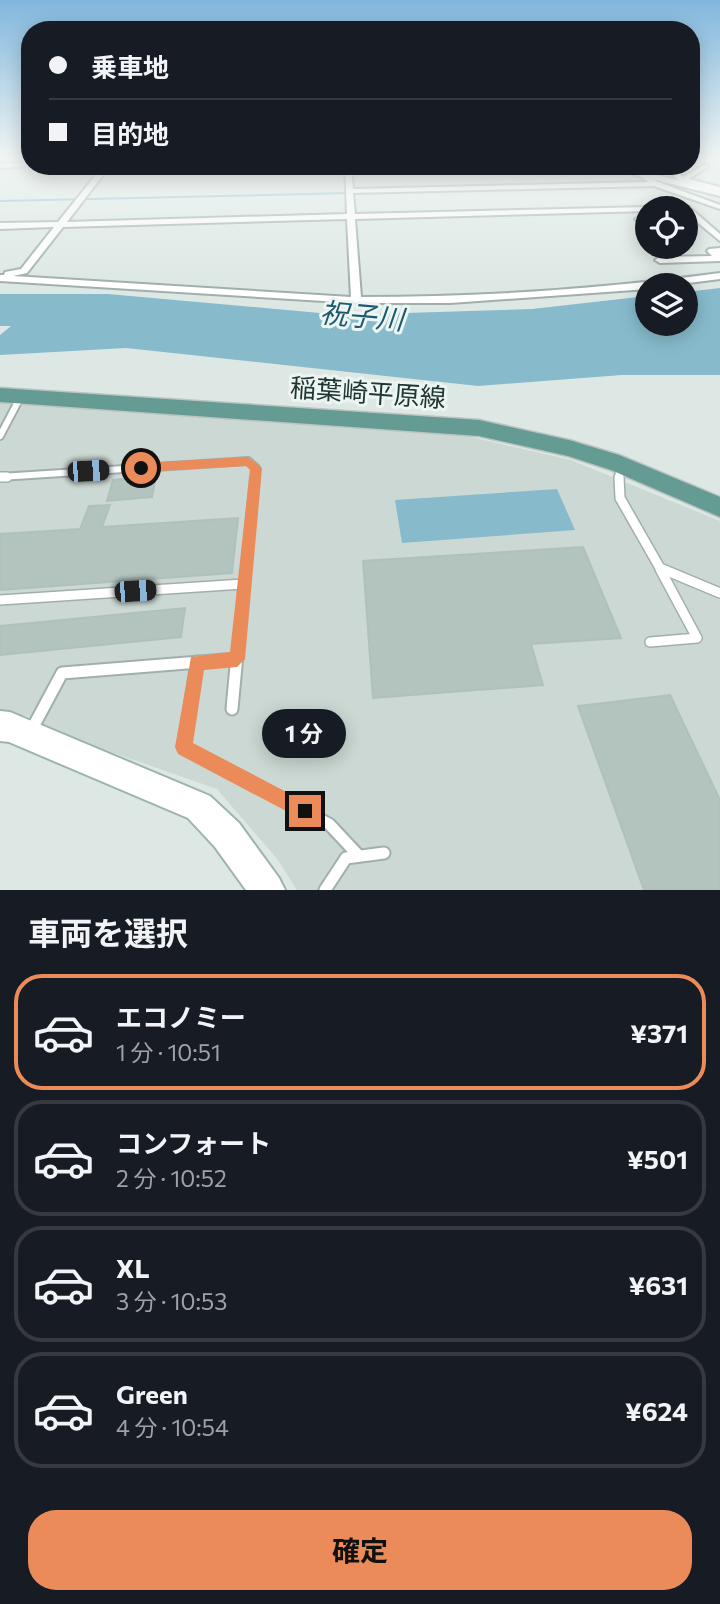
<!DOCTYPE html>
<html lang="ja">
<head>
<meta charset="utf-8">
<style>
	:root { --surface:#171b24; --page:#20242c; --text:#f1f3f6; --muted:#9ea1a6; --line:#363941; --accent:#eb8b59 }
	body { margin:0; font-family:Commissioner,"Noto Sans JP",sans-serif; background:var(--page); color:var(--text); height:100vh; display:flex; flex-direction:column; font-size:26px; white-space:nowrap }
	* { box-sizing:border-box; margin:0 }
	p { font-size:23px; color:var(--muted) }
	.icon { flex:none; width:38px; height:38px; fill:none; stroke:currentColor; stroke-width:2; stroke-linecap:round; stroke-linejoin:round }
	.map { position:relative; height:890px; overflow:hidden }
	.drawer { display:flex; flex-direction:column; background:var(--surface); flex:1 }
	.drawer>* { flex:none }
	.hud { position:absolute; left:21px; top:21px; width:679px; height:154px; border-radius:28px; box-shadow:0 4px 18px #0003; display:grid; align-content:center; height:154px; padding:0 28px; background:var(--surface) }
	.controls { position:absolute; left:635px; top:196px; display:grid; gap:14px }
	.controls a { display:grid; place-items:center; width:63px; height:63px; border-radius:50%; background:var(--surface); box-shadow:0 4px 18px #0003; font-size:35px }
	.end { position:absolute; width:32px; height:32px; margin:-16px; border:9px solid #eb8b59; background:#111; box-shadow:0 0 0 4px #111 }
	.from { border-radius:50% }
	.bubble { position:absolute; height:49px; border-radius:24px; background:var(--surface); box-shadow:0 4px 18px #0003; font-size:23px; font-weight:700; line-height:49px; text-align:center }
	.car { position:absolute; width:21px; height:42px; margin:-21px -10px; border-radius:9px; box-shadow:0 0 5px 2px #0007; background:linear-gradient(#222 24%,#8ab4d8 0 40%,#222 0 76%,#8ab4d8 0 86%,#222 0) }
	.hud b { display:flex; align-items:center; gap:24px; height:66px; font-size:26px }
	.hud b+b { border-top:2px solid var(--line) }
	.hud i { width:18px; height:18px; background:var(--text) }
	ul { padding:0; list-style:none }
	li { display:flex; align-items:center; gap:21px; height:116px; margin:0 14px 10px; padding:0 14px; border:4px solid var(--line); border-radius:28px }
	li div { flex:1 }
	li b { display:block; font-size:26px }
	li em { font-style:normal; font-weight:700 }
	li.current { border-color:var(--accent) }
	li>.icon { width:63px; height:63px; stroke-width:1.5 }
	h2 { padding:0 28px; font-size:32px; line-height:84px }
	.primary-button { display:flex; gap:14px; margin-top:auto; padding:14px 28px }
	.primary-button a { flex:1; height:80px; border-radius:28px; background:var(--accent); color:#111; font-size:28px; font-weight:700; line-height:80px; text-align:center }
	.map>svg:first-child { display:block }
</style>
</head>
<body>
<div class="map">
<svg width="720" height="890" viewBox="0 0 720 890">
	<rect width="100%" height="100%" fill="#dde8e5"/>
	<path fill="#ccd8d4" d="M16 401 441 430 571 460 720 521V890H297L278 860 217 789 51 731 33 717 0 712V402Z"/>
	<path fill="#87bbcc" d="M720 288V375H622L478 386 126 348 0 355V335L11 326H0V294H108L342 315 532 309 647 296 648 324H686V292Z
		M557 489 575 530 402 543 395 500Z"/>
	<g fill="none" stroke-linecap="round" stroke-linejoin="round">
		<path stroke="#87bbcc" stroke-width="2" d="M0 201 654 186"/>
	</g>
	<path fill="#b3c3be" stroke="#b0c1bc" stroke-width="2" d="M156 476 152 497 107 501 113 480Z
		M110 505 102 527 238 518 232 573 0 590V534L80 529 89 506Z
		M583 547 621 638 531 644 543 685 373 698 363 561Z
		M185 608 181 637 0 655V626Z
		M670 695 720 800V890H644L578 706Z"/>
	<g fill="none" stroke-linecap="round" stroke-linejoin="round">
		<g stroke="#a1afac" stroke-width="10">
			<path id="lane-far2" d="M0 436 21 396
				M619 464V478
				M0 477 248 461 256 468 255 478"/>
		</g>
		<g stroke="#a1afac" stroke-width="12">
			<path id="lane-far1" d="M0 477H7
				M619 477 620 498 660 568 720 593
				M0 600 243 584
				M650 642 697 638 660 569
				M237 657 255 477"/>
		</g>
		<g stroke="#a1afac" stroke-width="15">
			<path id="lane" d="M197 662 184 747 329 824 359 856
				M232 709 237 655
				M32 729 62 673 237 659
				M325 890 346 858 384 853"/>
		</g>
		<g stroke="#a1afac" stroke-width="4">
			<path id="street" d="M30 163V166H32L0 168V164Z
				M704 165 709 166 689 179 720 187V191L680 182 664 166H671L683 177Z
				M103 166H110L67 222 347 214 345 166H351L353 189 648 182 637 174 641 172 658 182 720 205V209L654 186 353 193 355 214 648 207 651 208H648V211L355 219 361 297C481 297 601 289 720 273V279L673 285H648V289L450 303H356L0 281V275H4L5 272 21 269 54 227 0 229V223L58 222ZM347 219 351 297 13 276 27 273 63 227Z
				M683 207H689L720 234V241L686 213V208Z
				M639 217H648V230L635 219Z
				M720 248V261L660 263 655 260 660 257 712 256 707 251 709 249Z"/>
		</g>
		<g stroke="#9db4ae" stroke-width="4">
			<path id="secondary" d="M600 166H618L720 190V196Z
				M0 711 10 712 210 796 239 823 279 878 285 890H246L215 847 188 818 9 742 0 741Z"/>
		</g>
		<g stroke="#bcc3c2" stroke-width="3">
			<path id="primary" d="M0 388 479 420 569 440 619 455 720 497V517L611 470 568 456 479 436 0 402Z"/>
		</g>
		<use href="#lane-far2" stroke="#fff" stroke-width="6"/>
		<use href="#lane-far1" stroke="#fff" stroke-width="9"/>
		<use href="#lane" stroke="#fff" stroke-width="11"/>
		<use href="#street" fill="#fff" fill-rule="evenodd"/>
		<use href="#secondary" fill="#fff" fill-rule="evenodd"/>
		<use href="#primary" fill="#649c93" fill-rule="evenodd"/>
	</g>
	<linearGradient id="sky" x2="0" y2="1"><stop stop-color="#81b7dd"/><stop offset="0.56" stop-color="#f0f5f3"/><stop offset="1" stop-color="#f0f5f3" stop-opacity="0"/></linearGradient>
	<rect width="720" height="282" fill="url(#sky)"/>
	<path fill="#eb8b59" d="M248 457 262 468 245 659 237 667 204 670 193 743 311 805 314 811 311 818 305 821 178 754 175 747 191 657 230 652 250 470 246 466 141 472 135 468 141 463Z"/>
	<g text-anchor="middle" stroke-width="6" stroke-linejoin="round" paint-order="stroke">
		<g font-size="26" fill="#203733" stroke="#edf5f2">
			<text transform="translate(368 393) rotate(4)" y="9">稲葉崎平原線</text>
		</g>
		<g font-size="28" font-style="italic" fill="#1e596f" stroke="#edf5f2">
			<text transform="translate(362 316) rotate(5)" y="10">祝子川</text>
		</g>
	</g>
</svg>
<div class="controls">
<a><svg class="icon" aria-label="locate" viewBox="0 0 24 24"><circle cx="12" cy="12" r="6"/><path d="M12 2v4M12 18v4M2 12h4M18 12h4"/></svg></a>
<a><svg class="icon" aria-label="layers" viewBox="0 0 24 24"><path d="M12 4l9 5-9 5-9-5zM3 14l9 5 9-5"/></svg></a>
</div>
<i class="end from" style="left:141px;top:468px"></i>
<i class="end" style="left:305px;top:811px"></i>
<div class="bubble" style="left:262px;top:709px;width:84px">1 分</div>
<i class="car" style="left:88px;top:471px;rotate:87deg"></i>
<i class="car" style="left:135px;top:591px;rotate:86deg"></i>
<div class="hud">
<b><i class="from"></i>乗車地</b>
<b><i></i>目的地</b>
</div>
</div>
<section class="drawer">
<h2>車両を選択</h2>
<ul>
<li class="current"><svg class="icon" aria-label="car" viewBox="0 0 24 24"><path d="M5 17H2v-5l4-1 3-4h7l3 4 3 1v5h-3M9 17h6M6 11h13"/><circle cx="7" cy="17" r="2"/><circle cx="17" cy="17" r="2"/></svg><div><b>エコノミー</b><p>1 分 · 10:51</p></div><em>¥371</em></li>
<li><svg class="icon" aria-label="car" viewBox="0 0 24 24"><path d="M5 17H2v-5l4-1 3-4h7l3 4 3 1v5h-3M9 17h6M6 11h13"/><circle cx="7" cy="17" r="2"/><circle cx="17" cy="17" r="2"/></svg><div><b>コンフォート</b><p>2 分 · 10:52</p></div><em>¥501</em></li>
<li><svg class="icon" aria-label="car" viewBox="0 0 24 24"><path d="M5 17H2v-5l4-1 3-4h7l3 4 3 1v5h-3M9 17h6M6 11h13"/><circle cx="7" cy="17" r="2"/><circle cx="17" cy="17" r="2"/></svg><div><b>XL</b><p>3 分 · 10:53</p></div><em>¥631</em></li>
<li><svg class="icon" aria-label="car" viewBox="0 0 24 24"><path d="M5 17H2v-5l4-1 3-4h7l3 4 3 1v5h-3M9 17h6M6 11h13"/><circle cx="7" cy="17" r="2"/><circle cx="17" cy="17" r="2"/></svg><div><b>Green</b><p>4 分 · 10:54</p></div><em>¥624</em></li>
</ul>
<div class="primary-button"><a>確定</a></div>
</section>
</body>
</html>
